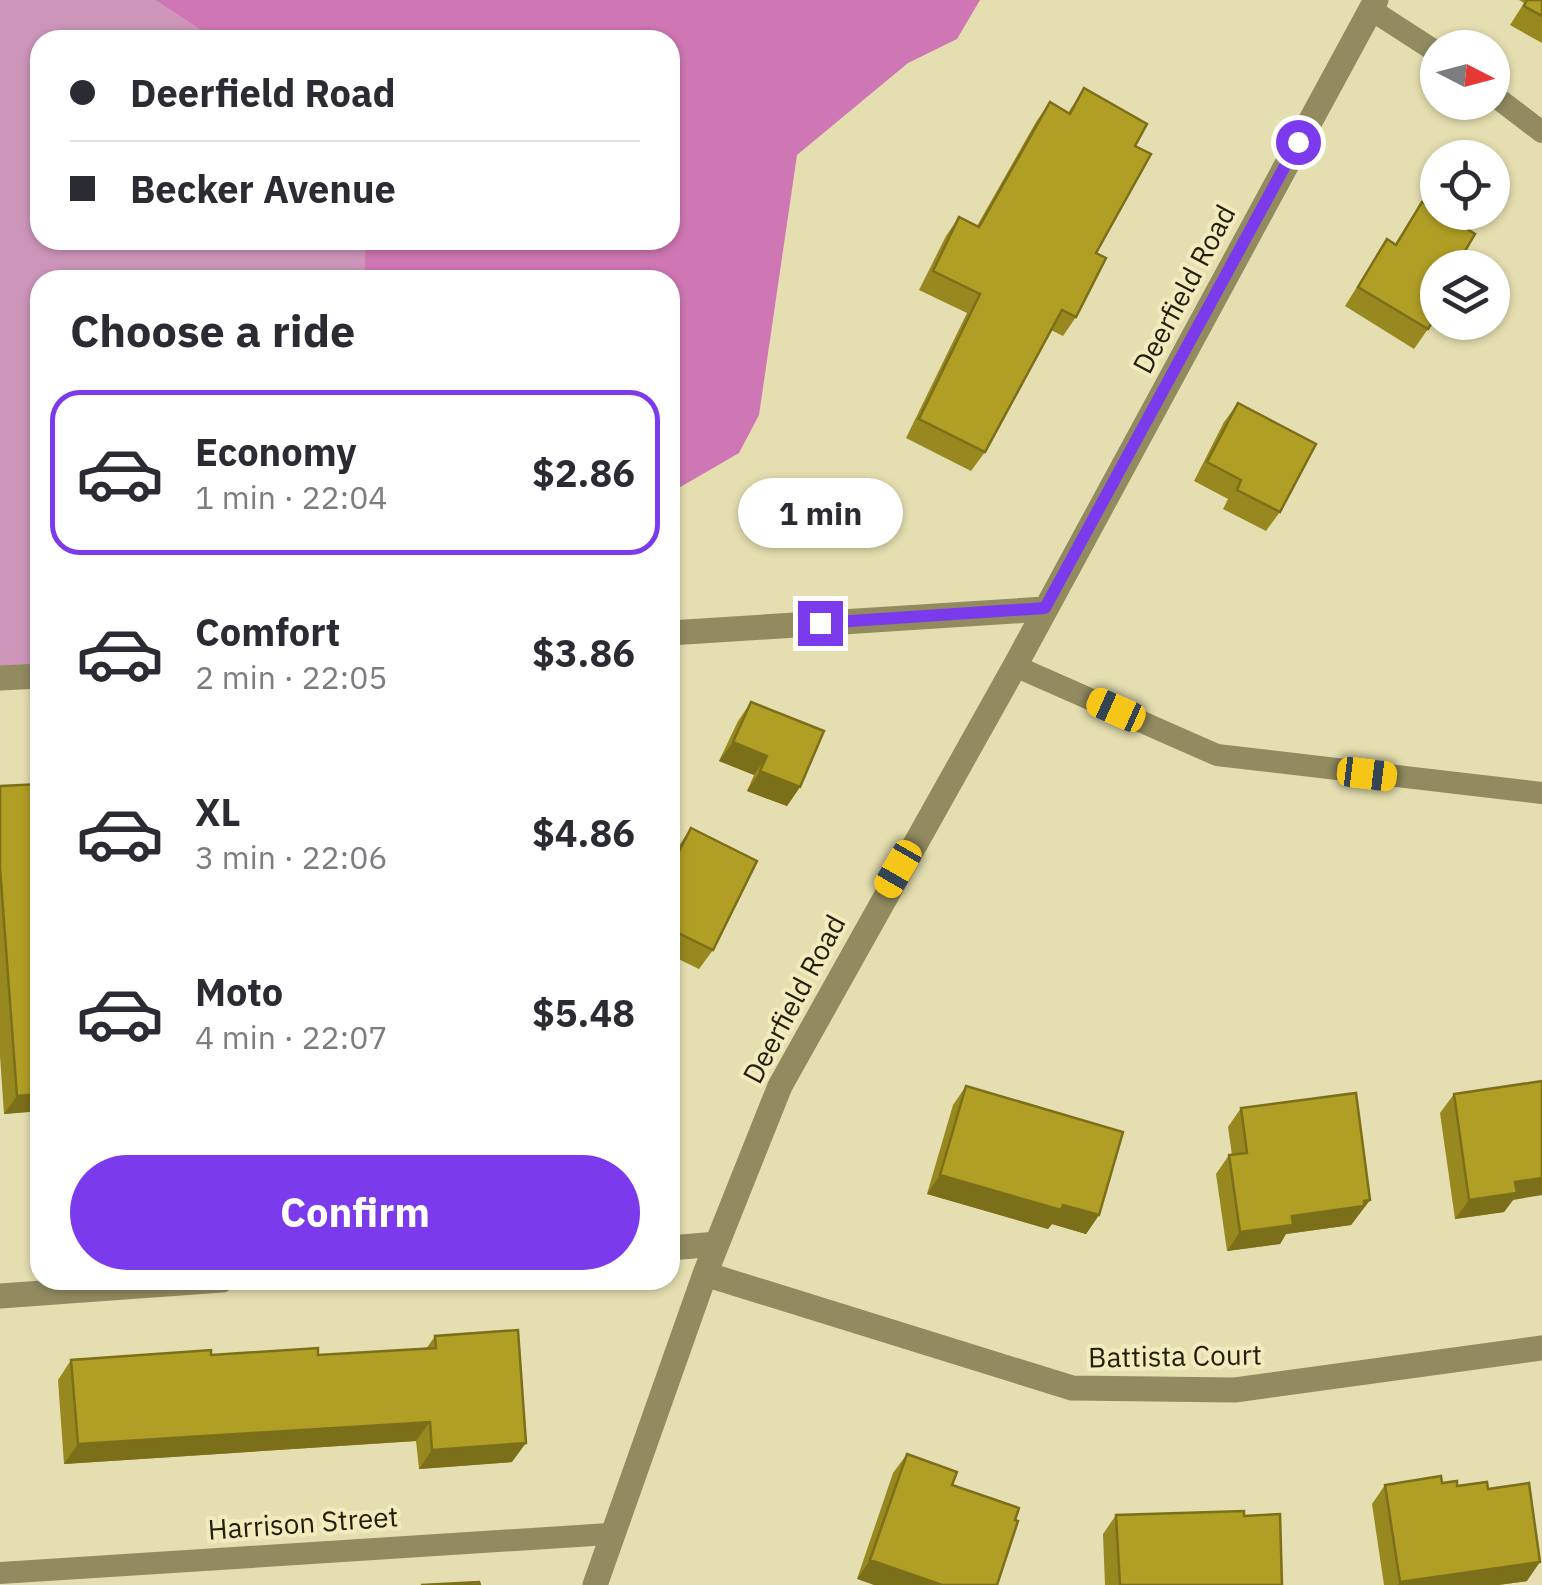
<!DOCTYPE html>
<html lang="en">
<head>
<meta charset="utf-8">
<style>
	:root { --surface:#fff; --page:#f7f7f7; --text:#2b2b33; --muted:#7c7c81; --line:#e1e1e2; --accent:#7c3aed }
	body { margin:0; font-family:"IBM Plex Sans",sans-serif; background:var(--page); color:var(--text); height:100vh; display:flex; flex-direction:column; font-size:38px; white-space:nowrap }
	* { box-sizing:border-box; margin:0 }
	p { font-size:32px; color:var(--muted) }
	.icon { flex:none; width:55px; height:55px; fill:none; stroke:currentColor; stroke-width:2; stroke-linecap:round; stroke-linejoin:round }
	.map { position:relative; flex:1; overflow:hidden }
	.panel { position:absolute; left:30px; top:270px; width:650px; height:1020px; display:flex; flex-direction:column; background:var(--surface); border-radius:30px; box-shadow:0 2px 8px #0004 }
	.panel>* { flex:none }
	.guide { position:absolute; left:30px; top:30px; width:650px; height:220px; border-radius:30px; box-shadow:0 2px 8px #0004; display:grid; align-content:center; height:220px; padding:0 40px; background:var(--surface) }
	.needle { width:65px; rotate:96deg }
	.tools { position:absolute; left:1420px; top:30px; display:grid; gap:20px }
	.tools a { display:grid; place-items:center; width:90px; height:90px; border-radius:50%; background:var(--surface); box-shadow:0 2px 8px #0004; font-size:50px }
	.end { position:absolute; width:45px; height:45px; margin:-22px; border:12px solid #7c3aed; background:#fff; box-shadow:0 0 0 5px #fff }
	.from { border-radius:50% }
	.bubble { position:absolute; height:70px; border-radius:35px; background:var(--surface); box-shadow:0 2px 8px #0004; font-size:32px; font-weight:700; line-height:70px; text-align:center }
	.car { position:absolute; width:30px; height:60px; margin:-30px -15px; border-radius:12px; box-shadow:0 0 8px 2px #0007; background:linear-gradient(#f5c518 24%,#345 0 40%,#f5c518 0 76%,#345 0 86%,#f5c518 0) }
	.guide b { display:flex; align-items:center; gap:35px; height:95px; font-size:38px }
	.guide b+b { border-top:2px solid var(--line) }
	.guide i { width:25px; height:25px; background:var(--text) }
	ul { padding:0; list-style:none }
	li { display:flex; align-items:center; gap:30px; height:165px; margin:0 20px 15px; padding:0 20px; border:5px solid transparent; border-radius:30px }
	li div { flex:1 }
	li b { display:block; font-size:38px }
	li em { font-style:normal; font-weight:700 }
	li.current { border-color:var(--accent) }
	li>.icon { width:90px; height:90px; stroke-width:1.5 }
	h2 { padding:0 40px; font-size:45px; line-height:120px }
	.action { display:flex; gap:20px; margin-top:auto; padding:20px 40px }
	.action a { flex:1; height:115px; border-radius:60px; background:var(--accent); color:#fff; font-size:40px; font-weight:700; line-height:115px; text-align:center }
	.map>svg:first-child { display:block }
</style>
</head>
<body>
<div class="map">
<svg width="1542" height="1585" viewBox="0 0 1542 1585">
	<rect width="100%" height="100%" fill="#e5deb0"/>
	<path fill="#ce95bb" d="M0 0H155L216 40H40V240H365L364 280H40V676L0 678Z"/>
	<path fill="#cf77b4" d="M155 0H980L957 39 908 63 797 155 759 415 739 453 670 493V280H364L365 240H670V40H216Z"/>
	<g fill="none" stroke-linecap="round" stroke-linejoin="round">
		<path stroke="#928b60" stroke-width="22" d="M1370 9 1438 53
			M1492 94 1542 132
			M1015 666 1217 755 1542 793
			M0 1573 609 1534"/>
		<path stroke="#928b60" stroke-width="25" d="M670 633 1045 609
			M0 678 40 676
			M670 1248 717 1244
			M705 1274 1072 1388 1235 1390 1542 1348
			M0 1296 222 1280
			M595 1585 705 1274 780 1086 1015 666 1376 0"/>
	</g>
	<path fill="#988820" d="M1519 0H1542V43L1510 25 1524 3Z
		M1084 88 1135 146 1096 253 1076 317 1063 336 1051 330 985 452 971 471 906 438 967 313 919 290 946 236 959 217 977 226 1036 122 1050 102 1068 113Z
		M1422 202 1465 251 1428 329 1414 349 1345 306 1387 239 1395 244Z
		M1238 403 1280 512 1266 531 1223 509 1228 499 1194 481 1224 422Z
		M751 702 800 787 787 806 747 791 754 775 719 761 738 721Z
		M40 784V1111L4 1114 0 1056V786Z
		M691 828 713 950 699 969 670 955V862L678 847Z
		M966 1086 1099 1215 1086 1234 1052 1224 1048 1229 927 1194 953 1105Z
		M1454 1094 1513 1200 1504 1212 1455 1219 1440 1113Z
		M1241 1108 1370 1200 1351 1225 1286 1234 1280 1244 1227 1251 1216 1174 1229 1155H1232L1228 1127Z
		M435 1336 512 1462 419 1469 416 1441 64 1464 58 1380 71 1360 318 1355 426 1349Z
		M907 1454 952 1485 857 1579 893 1473Z
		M1442 1483 1457 1486 1488 1489 1527 1581 1498 1585H1384L1372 1504 1385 1485Z
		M1116 1515 1244 1516 1282 1585H1105L1103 1534Z"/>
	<path fill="#7c6f1a" d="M733 742 767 756 754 775 719 761Z
		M760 771 800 787 787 806 747 791Z
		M40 1094V1111L4 1114 17 1096Z
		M940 1175 1063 1205 1099 1215 1086 1234 1052 1224 1048 1229 927 1194Z
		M1542 1178V1195L1513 1200 1504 1212 1455 1219 1469 1200 1515 1182Z
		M1370 1200 1351 1225 1286 1234 1280 1244 1227 1251 1240 1232 1292 1216Z
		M430 1422 416 1441 64 1464 78 1444Z
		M526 1443 512 1462 419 1469 432 1450Z
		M870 1560 942 1585H874L857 1579Z
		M1540 1562 1527 1581 1498 1585H1398L1400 1582Z"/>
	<path fill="#b19e25" stroke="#7c6f1a" stroke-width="2.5" d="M1527 0H1542V16L1524 6Z
		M1084 88 1147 124 1135 146 1151 154 1096 253 1106 258 1076 317 1062 310 985 452 919 419 980 294 933 271 959 217 979 227 1050 102 1070 114Z
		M1422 202 1438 211V212H1440L1475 234 1465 251 1472 256 1465 268H1438V313L1428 329 1358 287 1387 239 1396 245Z
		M1238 403 1316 444 1280 512 1237 490 1241 480 1207 462Z
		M751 702 824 731 800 787 760 771 767 756 733 742Z
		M40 784V1094L17 1096 0 868V786Z
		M691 828 757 861 713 950 670 929V869Z
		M1542 1081V1178L1515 1182 1517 1193 1469 1200 1454 1094Z
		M966 1086 1123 1132 1099 1215 1063 1205 1061 1210 940 1175Z
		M1356 1093 1370 1200 1364 1201V1206L1292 1216 1293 1225 1240 1232 1229 1155 1247 1153 1241 1108Z
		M518 1330 526 1443 432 1450 430 1422 78 1444 71 1360 211 1350V1355L318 1348V1355L436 1348 435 1336Z
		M907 1454 957 1472 952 1485 1019 1508 1015 1520 1018 1521 997 1585H942L870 1560Z
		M1441 1476 1442 1483 1457 1481V1486L1487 1482 1488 1489 1529 1483 1540 1562 1400 1582 1385 1485Z
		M1244 1511V1516L1280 1514 1282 1585H1120L1116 1515Z
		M479 1582 480 1585H421Z"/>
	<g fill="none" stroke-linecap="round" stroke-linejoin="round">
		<path stroke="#7c3aed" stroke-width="12" d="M820 623 1045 608 1298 142"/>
	</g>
	<g text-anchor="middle" stroke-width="8" stroke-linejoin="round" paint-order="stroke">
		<g font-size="28" fill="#211e0c" stroke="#f3ebbd">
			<text transform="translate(1184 289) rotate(-62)" y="10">Deerfield Road</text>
			<text transform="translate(794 999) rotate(-62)" y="10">Deerfield Road</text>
			<text transform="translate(1175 1356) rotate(-1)" y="10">Battista Court</text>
			<text transform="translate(303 1523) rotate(-4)" y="10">Harrison Street</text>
		</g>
	</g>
</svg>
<div class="tools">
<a><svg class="needle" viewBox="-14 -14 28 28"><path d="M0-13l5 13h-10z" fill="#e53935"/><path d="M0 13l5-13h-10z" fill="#7c7c81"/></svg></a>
<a><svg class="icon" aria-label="locate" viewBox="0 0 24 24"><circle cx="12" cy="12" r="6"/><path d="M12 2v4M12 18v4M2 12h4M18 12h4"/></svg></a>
<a><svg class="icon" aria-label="layers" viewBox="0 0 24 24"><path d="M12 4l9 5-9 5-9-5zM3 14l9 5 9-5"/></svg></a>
</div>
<i class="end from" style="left:1298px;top:142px"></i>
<i class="end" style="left:820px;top:623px"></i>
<div class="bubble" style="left:738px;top:478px;width:165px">1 min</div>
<i class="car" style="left:1116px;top:710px;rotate:294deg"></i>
<i class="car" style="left:1367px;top:774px;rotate:97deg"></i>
<i class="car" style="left:898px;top:869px;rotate:210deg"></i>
<div class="guide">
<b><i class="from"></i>Deerfield Road</b>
<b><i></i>Becker Avenue</b>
</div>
<section class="panel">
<h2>Choose a ride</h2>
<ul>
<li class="current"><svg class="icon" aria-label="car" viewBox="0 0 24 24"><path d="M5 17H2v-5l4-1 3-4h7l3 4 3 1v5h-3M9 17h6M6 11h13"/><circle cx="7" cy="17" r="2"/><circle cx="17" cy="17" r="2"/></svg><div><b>Economy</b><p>1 min · 22:04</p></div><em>$2.86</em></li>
<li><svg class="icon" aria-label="car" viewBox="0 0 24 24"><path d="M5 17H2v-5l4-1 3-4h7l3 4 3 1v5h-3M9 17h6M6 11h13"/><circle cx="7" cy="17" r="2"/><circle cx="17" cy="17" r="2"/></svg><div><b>Comfort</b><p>2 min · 22:05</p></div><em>$3.86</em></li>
<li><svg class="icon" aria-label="car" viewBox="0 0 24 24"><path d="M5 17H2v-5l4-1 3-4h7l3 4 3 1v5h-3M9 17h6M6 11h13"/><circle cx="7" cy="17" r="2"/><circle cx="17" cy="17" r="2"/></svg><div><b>XL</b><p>3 min · 22:06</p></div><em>$4.86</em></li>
<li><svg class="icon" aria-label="car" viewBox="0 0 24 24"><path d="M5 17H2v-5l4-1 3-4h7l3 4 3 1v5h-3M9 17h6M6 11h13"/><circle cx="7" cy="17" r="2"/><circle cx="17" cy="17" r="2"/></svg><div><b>Moto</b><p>4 min · 22:07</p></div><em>$5.48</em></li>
</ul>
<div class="action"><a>Confirm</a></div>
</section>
</div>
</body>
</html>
